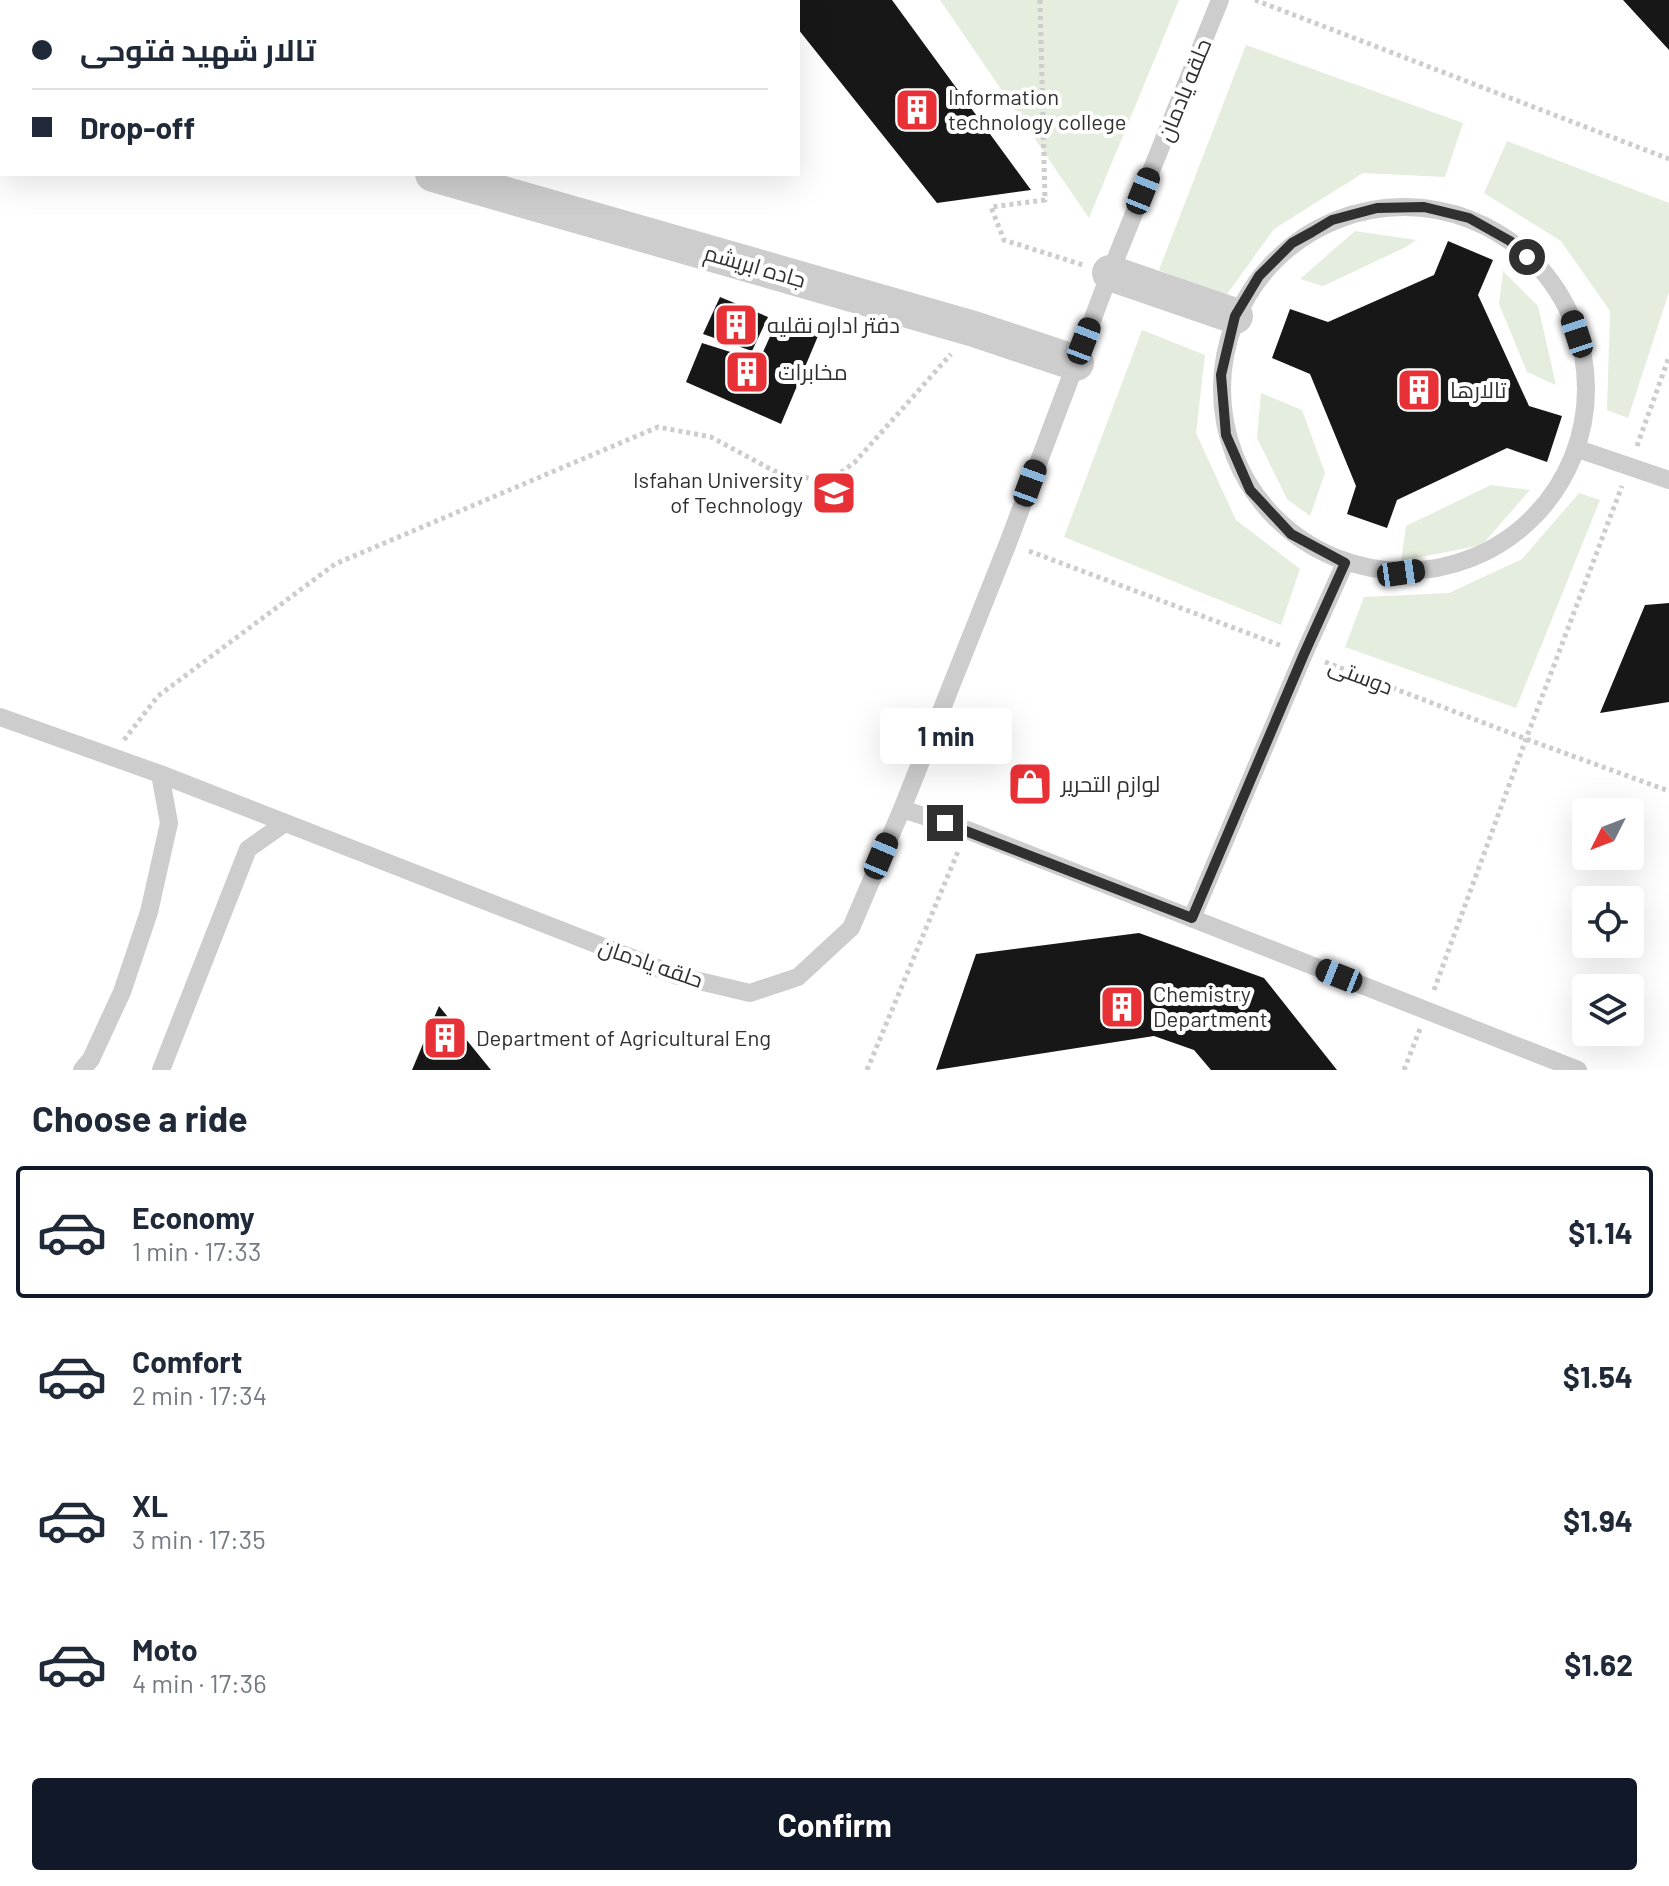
<!DOCTYPE html>
<html lang="en">
<head>
<meta charset="utf-8">
<style>
	:root { --surface:#fff; --page:#f6f6f7; --text:#1f2937; --muted:#747a83; --line:#e0e1e3; --accent:#111827 }
	body { margin:0; font-family:Barlow,Cairo,sans-serif; background:var(--page); color:var(--text); height:100vh; display:flex; flex-direction:column; font-size:30px; white-space:nowrap }
	* { box-sizing:border-box; margin:0 }
	p { font-size:26px; color:var(--muted) }
	.icon { flex:none; width:44px; height:44px; fill:none; stroke:currentColor; stroke-width:2; stroke-linecap:round; stroke-linejoin:round }
	.map { position:relative; height:1070px; overflow:hidden }
	.drawer { display:flex; flex-direction:column; background:var(--surface); flex:1 }
	.drawer>* { flex:none }
	.hud { position:absolute; left:0px; top:0px; width:800px; height:176px; box-shadow:0 8px 32px #0002; display:grid; align-content:center; height:176px; padding:0 32px; background:var(--surface) }
	.needle { width:52px; rotate:228deg }
	.tools { position:absolute; left:1572px; top:798px; display:grid; gap:16px }
	.tools a { display:grid; place-items:center; width:72px; height:72px; border-radius:8px; background:var(--surface); box-shadow:0 8px 32px #0002; font-size:40px }
	.end { position:absolute; width:36px; height:36px; margin:-18px; border:10px solid #303030; background:#fff; box-shadow:0 0 0 4px #fff }
	.from { border-radius:50% }
	.bubble { position:absolute; height:56px; border-radius:8px; background:var(--surface); box-shadow:0 8px 32px #0002; font-size:26px; font-weight:700; line-height:56px; text-align:center }
	.car { position:absolute; width:24px; height:48px; margin:-24px -12px; border-radius:10px; box-shadow:0 0 6px 2px #0007; background:linear-gradient(#222 24%,#8ab4d8 0 40%,#222 0 76%,#8ab4d8 0 86%,#222 0) }
	.hud b { display:flex; align-items:center; gap:28px; height:76px; font-size:30px }
	.hud b+b { border-top:2px solid var(--line) }
	.hud i { width:20px; height:20px; background:var(--text) }
	ul { padding:0; list-style:none }
	li { display:flex; align-items:center; gap:24px; height:132px; margin:0 16px 12px; padding:0 16px; border:4px solid transparent; border-radius:8px }
	li div { flex:1 }
	li b { display:block; font-size:30px }
	li em { font-style:normal; font-weight:700 }
	li.current { border-color:var(--accent) }
	li>.icon { width:72px; height:72px; stroke-width:1.5 }
	h2 { padding:0 32px; font-size:36px; line-height:96px }
	.action { display:flex; gap:16px; margin-top:auto; padding:16px 32px }
	.action a { flex:1; height:92px; border-radius:8px; background:var(--accent); color:#fff; font-size:32px; font-weight:700; line-height:92px; text-align:center }
	.map>svg:first-child { display:block }
</style>
</head>
<body>
<div class="map">
<svg width="1669" height="1070" viewBox="0 0 1669 1070">
	<rect width="100%" height="100%" fill="#fff"/>
	<path fill="#e5edde" d="M940 0H1179L1089 218Z
		M1246 45 1463 123 1445 177 1363 173 1274 229 1225 297 1159 270Z
		M1507 141 1669 203V292L1628 418 1607 410 1610 311 1561 241 1484 193Z
		M1355 231 1416 240 1406 247 1323 286 1300 279Z
		M1503 271 1538 306 1556 385 1527 372 1499 304Z
		M1142 330 1205 355 1196 433 1236 520 1300 569 1281 625 1064 537Z
		M1261 393 1302 410 1325 473 1310 516 1287 499 1257 438Z
		M1491 485 1530 490 1482 545 1401 561 1406 526Z
		M1579 493 1600 500 1516 708 1345 647 1364 597 1449 593 1522 559Z"/>
	<path fill="#171717" d="M798 0H892L1031 190 937 203 798 29Z
		M1623 0H1669V50Z
		M1448 241 1493 260 1478 295 1529 406 1562 416 1547 462 1507 448 1397 500 1387 528 1347 514 1356 486 1310 374 1272 358 1290 309 1328 322 1434 275Z
		M720 297 768 317 752 351 703 334Z
		M777 321 818 336 781 424 686 382 702 343 759 361Z
		M1669 603V702L1600 713 1645 605Z
		M1023 769 1046 774 1036 801 1014 793Z
		M1139 933 1264 978 1337 1070H1211L1194 1050 1154 1036 936 1070 976 954Z
		M439 1006 491 1070H412Z"/>
	<g fill="none" stroke-linecap="round" stroke-linejoin="round">
		<path stroke="#cdcdcd" stroke-width="5" stroke-dasharray="4 4" stroke-linecap="butt" d="M86 0 88 2
			M1040 0 1045 200 991 207 1004 240 1083 265
			M1255 0 1669 159
			M1637 446 1669 357
			M1029 551 1282 646
			M1325 662 1526 739 1669 791
			M124 740 158 696 335 564 658 427 711 437 774 471 828 482 855 462 951 354
			M1434 990 1526 739 1622 486
			M867 1070 959 849
			M1404 1070 1420 1029"/>
		<path stroke="#cdcdcd" stroke-width="18" d="M1222 389a182 182 0 1 1 364 0a182 182 0 1 1-364 0Z
			M1578 449 1669 480
			M0 717 160 774 678 976 750 993 798 977 851 928 902 809 1008 543 1110 273 1220 0
			M902 809 967 830 1578 1070
			M1192 918 1304 654 1345 563
			M82 1070 91 1059 122 992 149 912 169 823 160 774
			M161 1070 248 849 285 823"/>
		<path stroke="#cdcdcd" stroke-width="36" d="M0 48 2 49
			M433 174 974 329 1076 363
			M1110 273 1235 316"/>
	</g>
	<g fill="none" stroke-linecap="round" stroke-linejoin="round">
		<path stroke="#303030" stroke-width="10" d="M945 823 1192 918 1304 654 1345 563 1291 534 1250 490 1226 435 1221 375 1235 316 1259 276 1292 243 1312 232 1332 220 1377 208 1424 207 1469 218 1510 241 1527 257"/>
	</g>
	<defs>
		<g id="building-square" transform="scale(2.3)"><rect x="-9" y="-9" width="18" height="18" rx="4" fill="#e83136" stroke="#fff"/><path d="M-4-6H4V6H1V3H-1V6H-4ZM-2.5-4.3h1.7v1.8h-1.7ZM.8-4.3h1.7v1.8H.8ZM-2.5-1h1.7V.8h-1.7ZM.8-1h1.7V.8H.8Z" fill="#fff"/></g>
		<g id="university-square" transform="scale(2.3)"><rect x="-9" y="-9" width="18" height="18" rx="4" fill="#e83136" stroke="#fff"/><path d="M0-5L7-2L0 1L-7-2ZM-4 1L0 2.5L4 1V4Q0 6-4 4Z" fill="#fff"/></g>
		<g id="shop-square" transform="scale(2.3)"><rect x="-9" y="-9" width="18" height="18" rx="4" fill="#e83136" stroke="#fff"/><path d="M-5-2.5h2.3a2.7 3.5 0 0 1 5.4 0H5L5.5 6h-11ZM-1.5-2.5h3a1.5 2.3 0 0 0-3 0Z" fill="#fff"/></g>
	</defs>
	<g fill-rule="evenodd">
		<use href="#building-square" x="917" y="110"/>
		<use href="#building-square" x="736" y="325"/>
		<use href="#building-square" x="747" y="372"/>
		<use href="#building-square" x="1419" y="390"/>
		<use href="#university-square" x="834" y="493"/>
		<use href="#shop-square" x="1030" y="784"/>
		<use href="#building-square" x="1122" y="1007"/>
		<use href="#building-square" x="445" y="1038"/>
	</g>
	<g text-anchor="middle" stroke-width="8" stroke-linejoin="round" paint-order="stroke">
		<g font-size="22" fill="#303030" stroke="#fff">
			<text transform="translate(1184 90) rotate(-68)" y="8">حلقه یادمان</text>
			<text transform="translate(755 266) rotate(16)" y="8">جاده ابریشم</text>
			<text transform="translate(1361 676) rotate(21)" y="8">دوستی</text>
			<text transform="translate(651 963) rotate(19)" y="8">حلقه یادمان</text>
		</g>
		<g font-size="22" fill="#303030" stroke="#fff" text-anchor="start">
			<text x="948" y="105">Information<tspan x="948" dy="25">technology college</tspan></text>
			<text x="767" y="333">دفتر اداره نقلیه</text>
			<text x="778" y="380">مخابرات</text>
			<text x="1450" y="398">تالارها</text>
			<text x="803" y="488" text-anchor="end">Isfahan University<tspan x="803" dy="25">of Technology</tspan></text>
			<text x="1061" y="792">لوازم التحریر</text>
			<text x="1153" y="1002">Chemistry<tspan x="1153" dy="25">Department</tspan></text>
			<text x="476" y="1046">Department of Agricultural Eng</text>
		</g>
	</g>
</svg>
<div class="tools">
<a><svg class="needle" viewBox="-14 -14 28 28"><path d="M0-13l5 13h-10z" fill="#e53935"/><path d="M0 13l5-13h-10z" fill="#747a83"/></svg></a>
<a><svg class="icon" aria-label="locate" viewBox="0 0 24 24"><circle cx="12" cy="12" r="6"/><path d="M12 2v4M12 18v4M2 12h4M18 12h4"/></svg></a>
<a><svg class="icon" aria-label="layers" viewBox="0 0 24 24"><path d="M12 4l9 5-9 5-9-5zM3 14l9 5 9-5"/></svg></a>
</div>
<i class="end from" style="left:1527px;top:257px"></i>
<i class="end" style="left:945px;top:823px"></i>
<div class="bubble" style="left:880px;top:708px;width:132px">1 min</div>
<i class="car" style="left:1143px;top:191px;rotate:22deg"></i>
<i class="car" style="left:1577px;top:334px;rotate:342deg"></i>
<i class="car" style="left:1084px;top:341px;rotate:21deg"></i>
<i class="car" style="left:1030px;top:483px;rotate:20deg"></i>
<i class="car" style="left:1401px;top:573px;rotate:82deg"></i>
<i class="car" style="left:881px;top:856px;rotate:23deg"></i>
<i class="car" style="left:1339px;top:976px;rotate:292deg"></i>
<div class="hud">
<b><i class="from"></i>تالار شهید فتوحی</b>
<b><i></i>Drop-off</b>
</div>
</div>
<section class="drawer">
<h2>Choose a ride</h2>
<ul>
<li class="current"><svg class="icon" aria-label="car" viewBox="0 0 24 24"><path d="M5 17H2v-5l4-1 3-4h7l3 4 3 1v5h-3M9 17h6M6 11h13"/><circle cx="7" cy="17" r="2"/><circle cx="17" cy="17" r="2"/></svg><div><b>Economy</b><p>1 min · 17:33</p></div><em>$1.14</em></li>
<li><svg class="icon" aria-label="car" viewBox="0 0 24 24"><path d="M5 17H2v-5l4-1 3-4h7l3 4 3 1v5h-3M9 17h6M6 11h13"/><circle cx="7" cy="17" r="2"/><circle cx="17" cy="17" r="2"/></svg><div><b>Comfort</b><p>2 min · 17:34</p></div><em>$1.54</em></li>
<li><svg class="icon" aria-label="car" viewBox="0 0 24 24"><path d="M5 17H2v-5l4-1 3-4h7l3 4 3 1v5h-3M9 17h6M6 11h13"/><circle cx="7" cy="17" r="2"/><circle cx="17" cy="17" r="2"/></svg><div><b>XL</b><p>3 min · 17:35</p></div><em>$1.94</em></li>
<li><svg class="icon" aria-label="car" viewBox="0 0 24 24"><path d="M5 17H2v-5l4-1 3-4h7l3 4 3 1v5h-3M9 17h6M6 11h13"/><circle cx="7" cy="17" r="2"/><circle cx="17" cy="17" r="2"/></svg><div><b>Moto</b><p>4 min · 17:36</p></div><em>$1.62</em></li>
</ul>
<div class="action"><a>Confirm</a></div>
</section>
</body>
</html>
